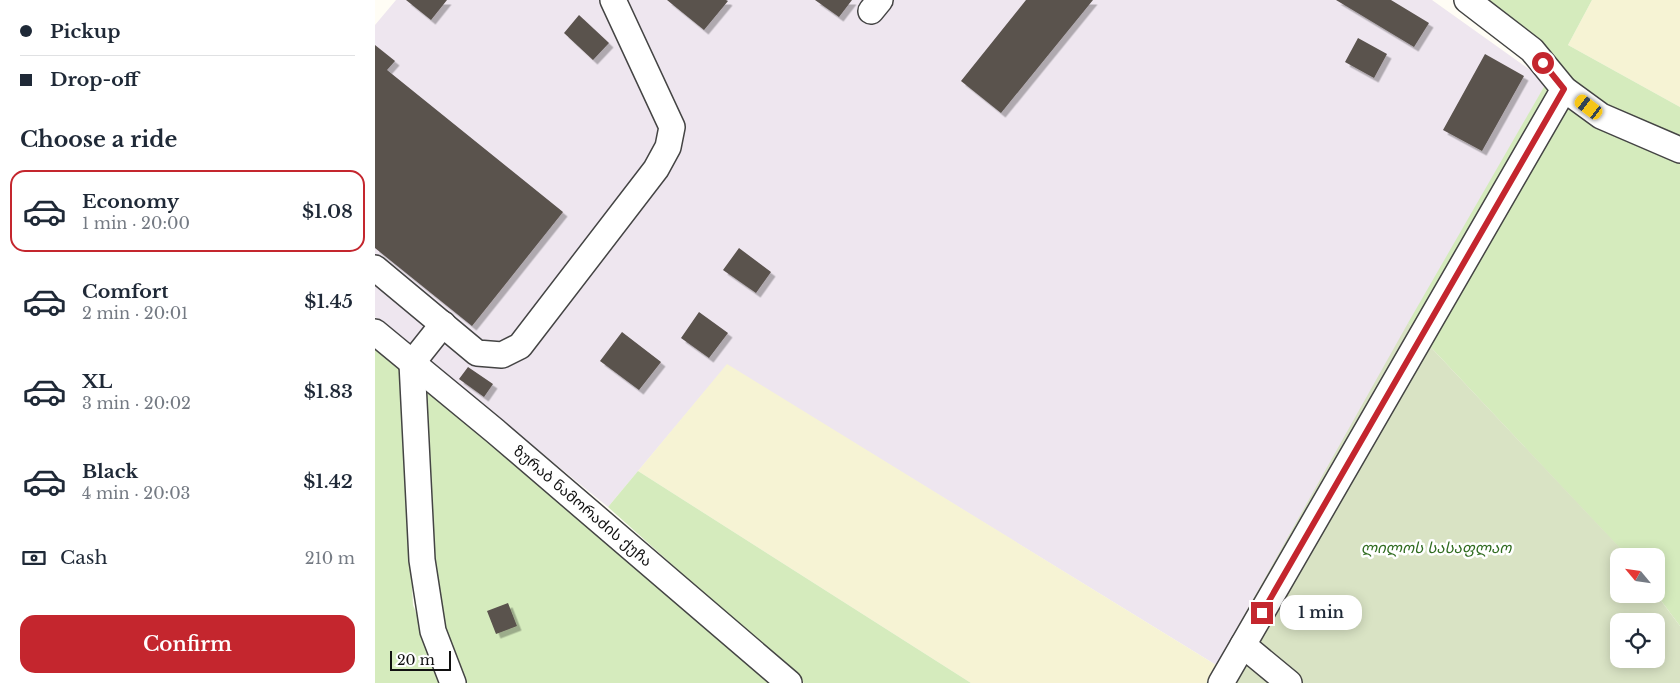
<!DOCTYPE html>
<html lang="en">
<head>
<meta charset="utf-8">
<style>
	:root { --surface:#fff; --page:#f2f2f3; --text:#1f2937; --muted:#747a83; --line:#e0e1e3; --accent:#c4262e }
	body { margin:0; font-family:"Libre Baskerville","Noto Sans Georgian",serif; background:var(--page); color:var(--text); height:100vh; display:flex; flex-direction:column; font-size:19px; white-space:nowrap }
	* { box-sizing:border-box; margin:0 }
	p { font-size:16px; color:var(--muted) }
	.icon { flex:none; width:28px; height:28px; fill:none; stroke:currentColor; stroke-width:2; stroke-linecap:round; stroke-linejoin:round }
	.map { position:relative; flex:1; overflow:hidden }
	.drawer { display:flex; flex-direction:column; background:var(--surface); width:375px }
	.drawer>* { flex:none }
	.top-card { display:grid; align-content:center; height:110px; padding:0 20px; background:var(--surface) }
	.needle { width:32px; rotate:299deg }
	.buttons { position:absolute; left:1235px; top:548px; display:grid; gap:10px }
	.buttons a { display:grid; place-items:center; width:55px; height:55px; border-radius:10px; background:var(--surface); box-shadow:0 2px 12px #0003; font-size:25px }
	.scale { position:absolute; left:15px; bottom:12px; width:61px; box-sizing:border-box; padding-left:5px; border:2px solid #111; border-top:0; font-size:14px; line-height:18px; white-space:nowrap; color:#111; -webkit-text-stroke:4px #fff; paint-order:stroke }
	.end { position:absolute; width:22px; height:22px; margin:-11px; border:6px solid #c4262e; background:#fff; box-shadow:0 0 0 2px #fff }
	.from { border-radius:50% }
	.bubble { position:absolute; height:35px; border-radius:15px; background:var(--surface); box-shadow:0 2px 12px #0003; font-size:16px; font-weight:600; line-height:35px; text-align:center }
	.car { position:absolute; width:15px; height:30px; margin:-15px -8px; border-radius:6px; box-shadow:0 0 4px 1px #0007; background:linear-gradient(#f5c518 24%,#345 0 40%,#f5c518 0 76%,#345 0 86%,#f5c518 0) }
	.top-card b { display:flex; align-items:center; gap:18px; height:48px; font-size:19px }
	.top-card b+b { border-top:1px solid var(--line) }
	.top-card i { width:12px; height:12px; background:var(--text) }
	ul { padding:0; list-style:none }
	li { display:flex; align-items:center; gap:15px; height:82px; margin:0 10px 8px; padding:0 10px; border:2px solid transparent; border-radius:15px }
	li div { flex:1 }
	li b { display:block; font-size:19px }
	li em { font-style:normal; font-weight:600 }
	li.selected { border-color:var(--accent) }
	li>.icon { width:45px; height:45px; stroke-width:1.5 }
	h2 { padding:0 20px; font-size:22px; line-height:60px }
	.pay { display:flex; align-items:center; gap:12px; height:55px; padding:0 20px; font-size:19px }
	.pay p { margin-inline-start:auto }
	.cta { display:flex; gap:10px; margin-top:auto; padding:10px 20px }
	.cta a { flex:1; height:58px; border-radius:15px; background:var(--accent); color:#fff; font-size:20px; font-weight:600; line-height:58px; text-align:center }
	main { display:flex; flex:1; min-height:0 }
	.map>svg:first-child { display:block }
</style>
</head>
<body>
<main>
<section class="drawer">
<div class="top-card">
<b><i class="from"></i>Pickup</b>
<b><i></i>Drop-off</b>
</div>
<h2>Choose a ride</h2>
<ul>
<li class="selected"><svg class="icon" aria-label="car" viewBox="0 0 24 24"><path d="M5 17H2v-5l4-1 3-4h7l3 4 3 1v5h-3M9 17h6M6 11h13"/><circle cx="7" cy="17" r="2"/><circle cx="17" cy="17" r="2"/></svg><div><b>Economy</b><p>1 min · 20:00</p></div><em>$1.08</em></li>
<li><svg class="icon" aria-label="car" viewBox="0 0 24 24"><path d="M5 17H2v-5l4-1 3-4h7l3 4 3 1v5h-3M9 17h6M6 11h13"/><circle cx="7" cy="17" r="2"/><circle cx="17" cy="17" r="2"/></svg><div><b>Comfort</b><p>2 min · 20:01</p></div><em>$1.45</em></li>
<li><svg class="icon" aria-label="car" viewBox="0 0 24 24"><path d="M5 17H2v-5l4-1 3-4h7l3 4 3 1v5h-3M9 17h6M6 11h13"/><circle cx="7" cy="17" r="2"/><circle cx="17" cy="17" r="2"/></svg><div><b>XL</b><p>3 min · 20:02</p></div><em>$1.83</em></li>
<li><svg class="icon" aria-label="car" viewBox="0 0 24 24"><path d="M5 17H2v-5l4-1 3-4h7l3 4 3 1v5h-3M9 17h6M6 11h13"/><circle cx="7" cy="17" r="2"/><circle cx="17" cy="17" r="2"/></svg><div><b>Black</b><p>4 min · 20:03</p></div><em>$1.42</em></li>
</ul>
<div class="pay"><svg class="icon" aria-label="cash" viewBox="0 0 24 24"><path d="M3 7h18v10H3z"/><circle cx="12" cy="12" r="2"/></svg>Cash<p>210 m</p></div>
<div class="cta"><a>Confirm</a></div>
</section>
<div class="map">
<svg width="1305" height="683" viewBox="0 0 1305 683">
	<defs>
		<filter id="shadow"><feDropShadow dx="4.5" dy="4.5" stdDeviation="0" flood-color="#0004"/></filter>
	</defs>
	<rect width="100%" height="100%" fill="#fffdf5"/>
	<path fill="#eee6ef" d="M21 0H1057L1172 82 841 665 352 365 233 507 0 317V25Z"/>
	<path fill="#f6f3d4" d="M1217 0H1305V107L1193 45Z
		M352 364 841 665 831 683H596L263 471Z"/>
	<path fill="#d5ebbd" d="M1108 0H1217L1193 45 1305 107V626L1281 594V556H1252L1033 323 1181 66 1172 47 1136 18Z
		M0 344 25 365 38 605 68 683H0Z
		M44 377 400 683H86L62 622Z
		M263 471 596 683H429L233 507Z"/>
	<path fill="#d9e3c4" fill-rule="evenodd" d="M1033 323 1248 551 1252 556H1244V594H1281L1305 626V683H831ZM1244 621H1281V659H1244Z"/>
	<path fill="#5a524d" filter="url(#shadow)" d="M31 0H72L56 20Z
		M292 0H351L353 1 329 30Z
		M440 0H477L464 17Z
		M651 0H718L626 113 586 81Z
		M961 0H1016L1054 23 1039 47Z
		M204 15 234 43 218 60 189 33Z
		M983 38 1012 54 999 78 970 62Z
		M0 45 20 61 12 70 188 212 97 326 0 248Z
		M1110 54 1149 76 1107 151 1068 130Z
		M364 248 396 272 381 293 348 270Z
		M324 312 353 333 334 358 306 338Z
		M247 332 286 362 264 390 225 361Z
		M93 367 118 384 109 397 84 379Z
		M133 603 142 626 121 634 112 611Z"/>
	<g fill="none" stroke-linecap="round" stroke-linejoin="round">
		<g stroke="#444" stroke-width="28">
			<g id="minor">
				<path d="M1092 0 1157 50 1189 89 1226 116 1305 150"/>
				<path d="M496 11 505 0"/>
				<path d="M0 268 102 353 127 355 145 346 281 169 293 147 297 127 238 0"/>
				<path d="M68 324 37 363 47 560 58 631 78 683"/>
				<path id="s1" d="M0 332 120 431 414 683"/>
				<path d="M868 645 914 683"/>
				<path d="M846 683 1189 89"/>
			</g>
		</g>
		<use href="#minor" stroke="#fff" stroke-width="25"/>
	</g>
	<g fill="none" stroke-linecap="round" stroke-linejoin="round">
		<path stroke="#c4262e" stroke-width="6" d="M887 613 1189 89 1168 63"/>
	</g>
	<g text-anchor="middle" stroke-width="5" stroke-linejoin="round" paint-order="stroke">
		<g font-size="15" fill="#111" stroke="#fff">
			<text dy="5" stroke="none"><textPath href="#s1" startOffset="271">ზურაბ ნამორაძის ქუჩა</textPath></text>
		</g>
		<g font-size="15" font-style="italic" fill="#2f6b1f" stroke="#fff">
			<text x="1061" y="553">ლილოს სასაფლაო</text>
		</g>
	</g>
</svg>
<div class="buttons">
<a><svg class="needle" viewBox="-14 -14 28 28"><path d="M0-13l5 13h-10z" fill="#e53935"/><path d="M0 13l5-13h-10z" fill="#747a83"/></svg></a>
<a><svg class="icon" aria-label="locate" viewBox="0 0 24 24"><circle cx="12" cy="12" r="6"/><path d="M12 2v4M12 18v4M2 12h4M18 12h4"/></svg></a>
</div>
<div class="scale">20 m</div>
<i class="end from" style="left:1168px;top:63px"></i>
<i class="end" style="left:887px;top:613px"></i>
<div class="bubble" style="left:905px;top:595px;width:82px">1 min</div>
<i class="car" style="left:1214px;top:107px;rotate:307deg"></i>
</div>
</main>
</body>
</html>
